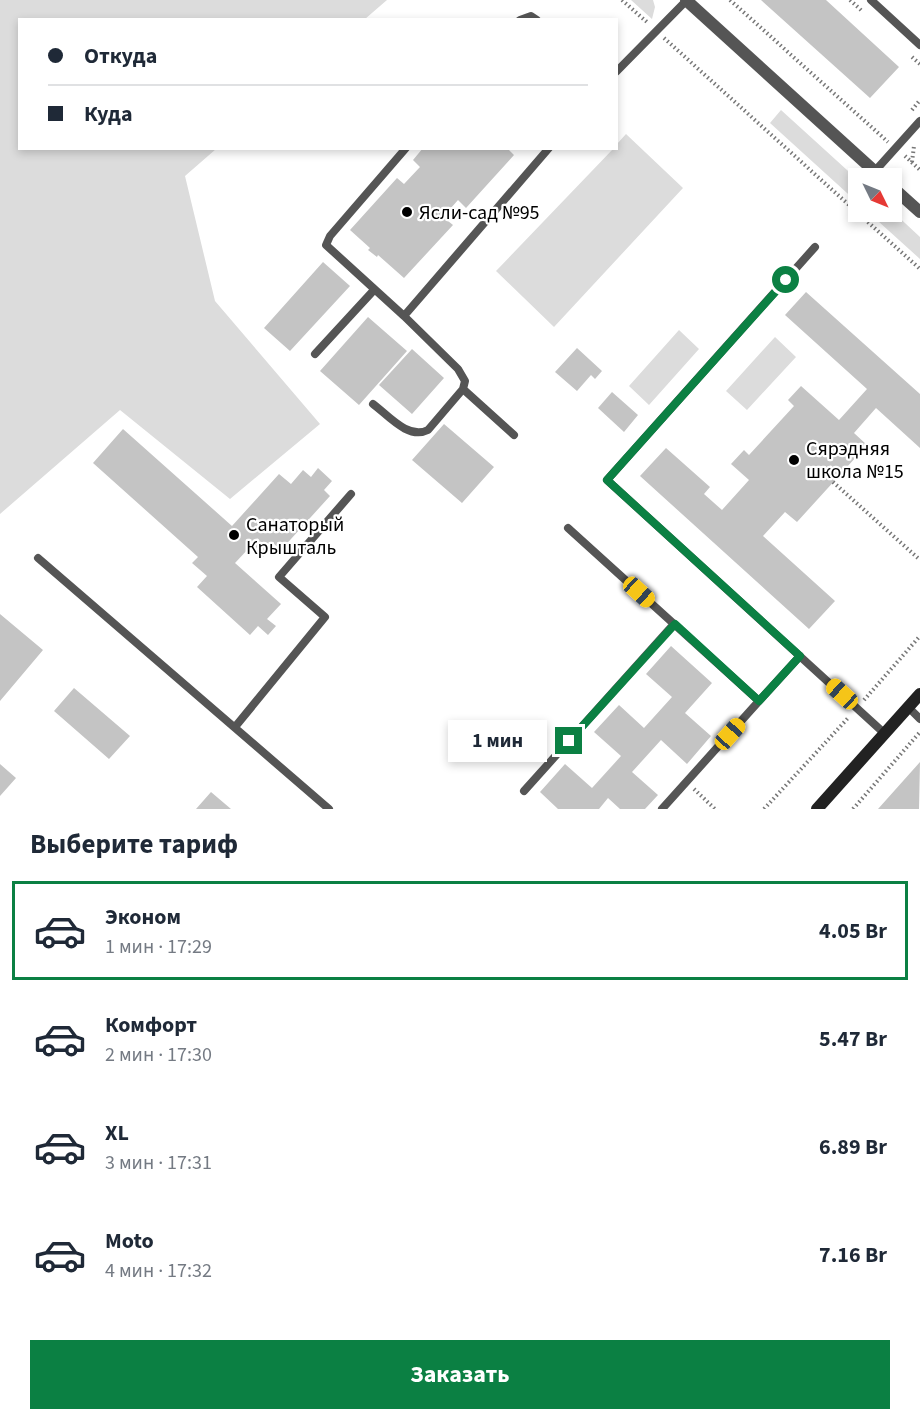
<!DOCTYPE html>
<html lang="ru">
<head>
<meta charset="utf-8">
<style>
	:root { --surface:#fff; --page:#f6f6f7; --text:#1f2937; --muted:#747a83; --line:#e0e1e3; --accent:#0b8043 }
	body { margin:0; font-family:"Source Sans 3",sans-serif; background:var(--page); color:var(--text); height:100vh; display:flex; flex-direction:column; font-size:22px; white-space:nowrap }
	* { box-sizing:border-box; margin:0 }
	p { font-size:20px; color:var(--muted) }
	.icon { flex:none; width:33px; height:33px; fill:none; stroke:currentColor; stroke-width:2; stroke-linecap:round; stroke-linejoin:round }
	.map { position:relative; height:809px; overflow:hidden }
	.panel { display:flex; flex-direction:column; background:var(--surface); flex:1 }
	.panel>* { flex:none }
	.banner { position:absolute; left:18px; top:18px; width:600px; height:132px; border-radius:0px; box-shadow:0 3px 9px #0003; display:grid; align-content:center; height:132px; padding:0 30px; background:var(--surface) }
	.needle { width:39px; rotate:133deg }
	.tools { position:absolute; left:848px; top:168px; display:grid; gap:12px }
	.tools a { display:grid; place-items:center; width:54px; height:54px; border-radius:0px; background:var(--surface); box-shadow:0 3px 9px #0003; font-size:30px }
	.end { position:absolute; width:27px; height:27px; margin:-14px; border:8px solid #0b8043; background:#fff; box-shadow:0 0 0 3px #fff }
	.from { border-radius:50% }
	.bubble { position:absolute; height:42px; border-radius:0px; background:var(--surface); box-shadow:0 3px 9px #0003; font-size:20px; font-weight:700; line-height:42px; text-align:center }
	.car { position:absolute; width:18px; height:36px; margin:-18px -9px; border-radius:8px; box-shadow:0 0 4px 2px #0007; background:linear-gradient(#f5c518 24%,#345 0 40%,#f5c518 0 76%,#345 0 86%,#f5c518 0) }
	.banner b { display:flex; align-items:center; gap:21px; height:57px; font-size:22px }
	.banner b+b { border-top:2px solid var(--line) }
	.banner i { width:15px; height:15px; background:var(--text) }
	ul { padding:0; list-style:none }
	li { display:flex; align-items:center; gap:18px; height:99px; margin:0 12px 9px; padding:0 18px; border:3px solid transparent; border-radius:0px }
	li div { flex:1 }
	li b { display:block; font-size:22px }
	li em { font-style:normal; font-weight:700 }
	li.selected { border-color:var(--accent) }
	li>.icon { width:54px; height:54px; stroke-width:1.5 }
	h2 { padding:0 30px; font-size:27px; line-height:72px }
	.action { display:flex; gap:12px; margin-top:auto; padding:12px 30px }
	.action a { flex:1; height:69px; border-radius:0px; background:var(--accent); color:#fff; font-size:24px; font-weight:700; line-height:69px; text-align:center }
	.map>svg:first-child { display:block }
</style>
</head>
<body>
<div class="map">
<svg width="920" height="809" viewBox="0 0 920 809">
	<rect width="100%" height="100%" fill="#fff"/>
	<path fill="#dcdcdc" d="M0 0H387L365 19 20 20V148L216 149 185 176 215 301 320 424 230 499 120 410 0 514Z
		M631 0H653L655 7 652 19Z
		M781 110 858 180V203L770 123Z
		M626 134 683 188 554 327 496 271 613 149 616 148 617 144Z
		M891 210 920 237V259L868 212Z
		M679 330 699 349 649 405 629 386Z
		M775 337 796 357 747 410 726 391Z"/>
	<path fill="#c4c4c4" d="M761 0H826L899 67 870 98Z
		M423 148H507L514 155 466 208 458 200 443 217 453 225 404 278 378 255 377 257 368 250 370 248 350 230 397 178 404 184 420 167 413 160Z
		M323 262 350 286 290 351 264 328Z
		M806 292 920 394V448L876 408 854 433 867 445 797 522 785 512 763 536 835 601 809 629 640 476 666 448 710 487 704 494 722 510 749 480 731 464 744 450 749 455 794 406 788 400 801 386 839 420 867 389 785 315Z
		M368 317 407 351 359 405 320 371Z
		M577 348 602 371 595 379 591 375 577 391 555 372Z
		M412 349 444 378 412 414 379 385Z
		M612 392 638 415 624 432 598 408Z
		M444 424 494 467 462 503 412 460Z
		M123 429 232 526 279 474 291 484 303 470 311 477 318 468 332 481 324 490 330 496 281 550 274 544 262 558 250 547 235 563 281 604 267 619 276 626 268 635 258 626 250 635 197 587 207 576 192 563 198 557 93 463Z
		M0 614 43 650 0 701Z
		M671 646 712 683 685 713 711 736 687 764 661 740 632 772 658 795 645 809H620L608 798 599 809H558L540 792 565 764 592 788 621 756 594 732 619 705 644 728 672 697 646 674Z
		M74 688 130 736 109 759 54 711Z
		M920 762 919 809H878Z
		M0 764 16 778 0 796Z
		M211 792 231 809H196Z"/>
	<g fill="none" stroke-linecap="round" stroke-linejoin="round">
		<path stroke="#777" stroke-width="4" stroke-dasharray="1.5 3" stroke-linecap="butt" d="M622 0 648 23
			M730 0 888 142
			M850 0 862 11
			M664 38 920 269
			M912 57 920 64
			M912 110 920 100
			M905 156 920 170
			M912 162 914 146
			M833 482 920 560
			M864 700 920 636
			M694 789 715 809
			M764 809 849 717
			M853 809 920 732"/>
		<path stroke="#555" stroke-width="8" d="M871 0 920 45
			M520 20 531 16 537 20
			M616 72 686 1
			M406 148 330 236 326 245 404 316 549 148
			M875 171 920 121
			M815 247 607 480 884 733
			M315 354 374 290
			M463 389 514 435
			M373 404C388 415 408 440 428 430L463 389 465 381 458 369 404 316
			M568 528 759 701 662 809
			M38 558 329 809
			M759 701 800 656
			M908 707 920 719
			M235 727 325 617 279 577 351 494
			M524 791 674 624"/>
		<path stroke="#555" stroke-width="12" d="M686 0 882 178
			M891 186 920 212"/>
		<path stroke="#222" stroke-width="12" d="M817 809 920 694"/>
	</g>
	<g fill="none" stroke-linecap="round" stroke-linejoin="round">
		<path stroke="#0b8043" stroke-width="8" d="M569 741 675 624 759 701 800 656 607 480 786 280"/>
	</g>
	<g fill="#000" stroke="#fff" stroke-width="2">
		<circle cx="407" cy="212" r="6"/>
		<circle cx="794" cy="460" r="6"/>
		<circle cx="234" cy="535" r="6"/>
	</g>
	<g text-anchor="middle" stroke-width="4.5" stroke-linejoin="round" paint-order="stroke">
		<g font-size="20" fill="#000" stroke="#fff" text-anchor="start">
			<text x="419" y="219">Ясли-сад №95</text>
			<text x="806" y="455">Сярэдняя<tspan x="806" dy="23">школа №15</tspan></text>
			<text x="246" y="531">Санаторый<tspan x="246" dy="23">Крышталь</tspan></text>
		</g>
	</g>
</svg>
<div class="tools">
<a><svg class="needle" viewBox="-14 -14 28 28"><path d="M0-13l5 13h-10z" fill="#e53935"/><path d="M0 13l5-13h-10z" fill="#747a83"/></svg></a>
</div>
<i class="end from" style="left:786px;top:280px"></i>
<i class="end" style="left:569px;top:741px"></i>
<div class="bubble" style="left:448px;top:720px;width:99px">1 мин</div>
<i class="car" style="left:639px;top:592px;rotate:132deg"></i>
<i class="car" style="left:842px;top:694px;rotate:312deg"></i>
<i class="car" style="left:730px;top:734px;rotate:42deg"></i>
<div class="banner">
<b><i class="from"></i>Откуда</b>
<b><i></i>Куда</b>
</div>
</div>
<section class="panel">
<h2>Выберите тариф</h2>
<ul>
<li class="selected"><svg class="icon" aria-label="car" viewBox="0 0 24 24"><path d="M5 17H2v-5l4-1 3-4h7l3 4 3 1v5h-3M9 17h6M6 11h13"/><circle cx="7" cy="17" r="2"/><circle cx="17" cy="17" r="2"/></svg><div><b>Эконом</b><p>1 мин · 17:29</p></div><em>4.05 Br</em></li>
<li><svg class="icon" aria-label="car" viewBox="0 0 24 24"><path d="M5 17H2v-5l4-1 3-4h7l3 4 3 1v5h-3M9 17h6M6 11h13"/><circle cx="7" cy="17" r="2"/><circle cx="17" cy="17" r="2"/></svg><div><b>Комфорт</b><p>2 мин · 17:30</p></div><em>5.47 Br</em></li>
<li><svg class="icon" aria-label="car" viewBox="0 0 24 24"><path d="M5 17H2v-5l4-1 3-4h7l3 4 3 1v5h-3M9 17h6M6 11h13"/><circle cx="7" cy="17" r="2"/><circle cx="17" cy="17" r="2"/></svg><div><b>XL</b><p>3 мин · 17:31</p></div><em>6.89 Br</em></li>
<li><svg class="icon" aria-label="car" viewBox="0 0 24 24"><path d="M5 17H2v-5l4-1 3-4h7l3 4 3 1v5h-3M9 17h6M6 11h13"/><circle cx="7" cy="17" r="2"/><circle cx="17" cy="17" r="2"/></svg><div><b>Moto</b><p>4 мин · 17:32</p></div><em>7.16 Br</em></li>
</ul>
<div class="action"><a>Заказать</a></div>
</section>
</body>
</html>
